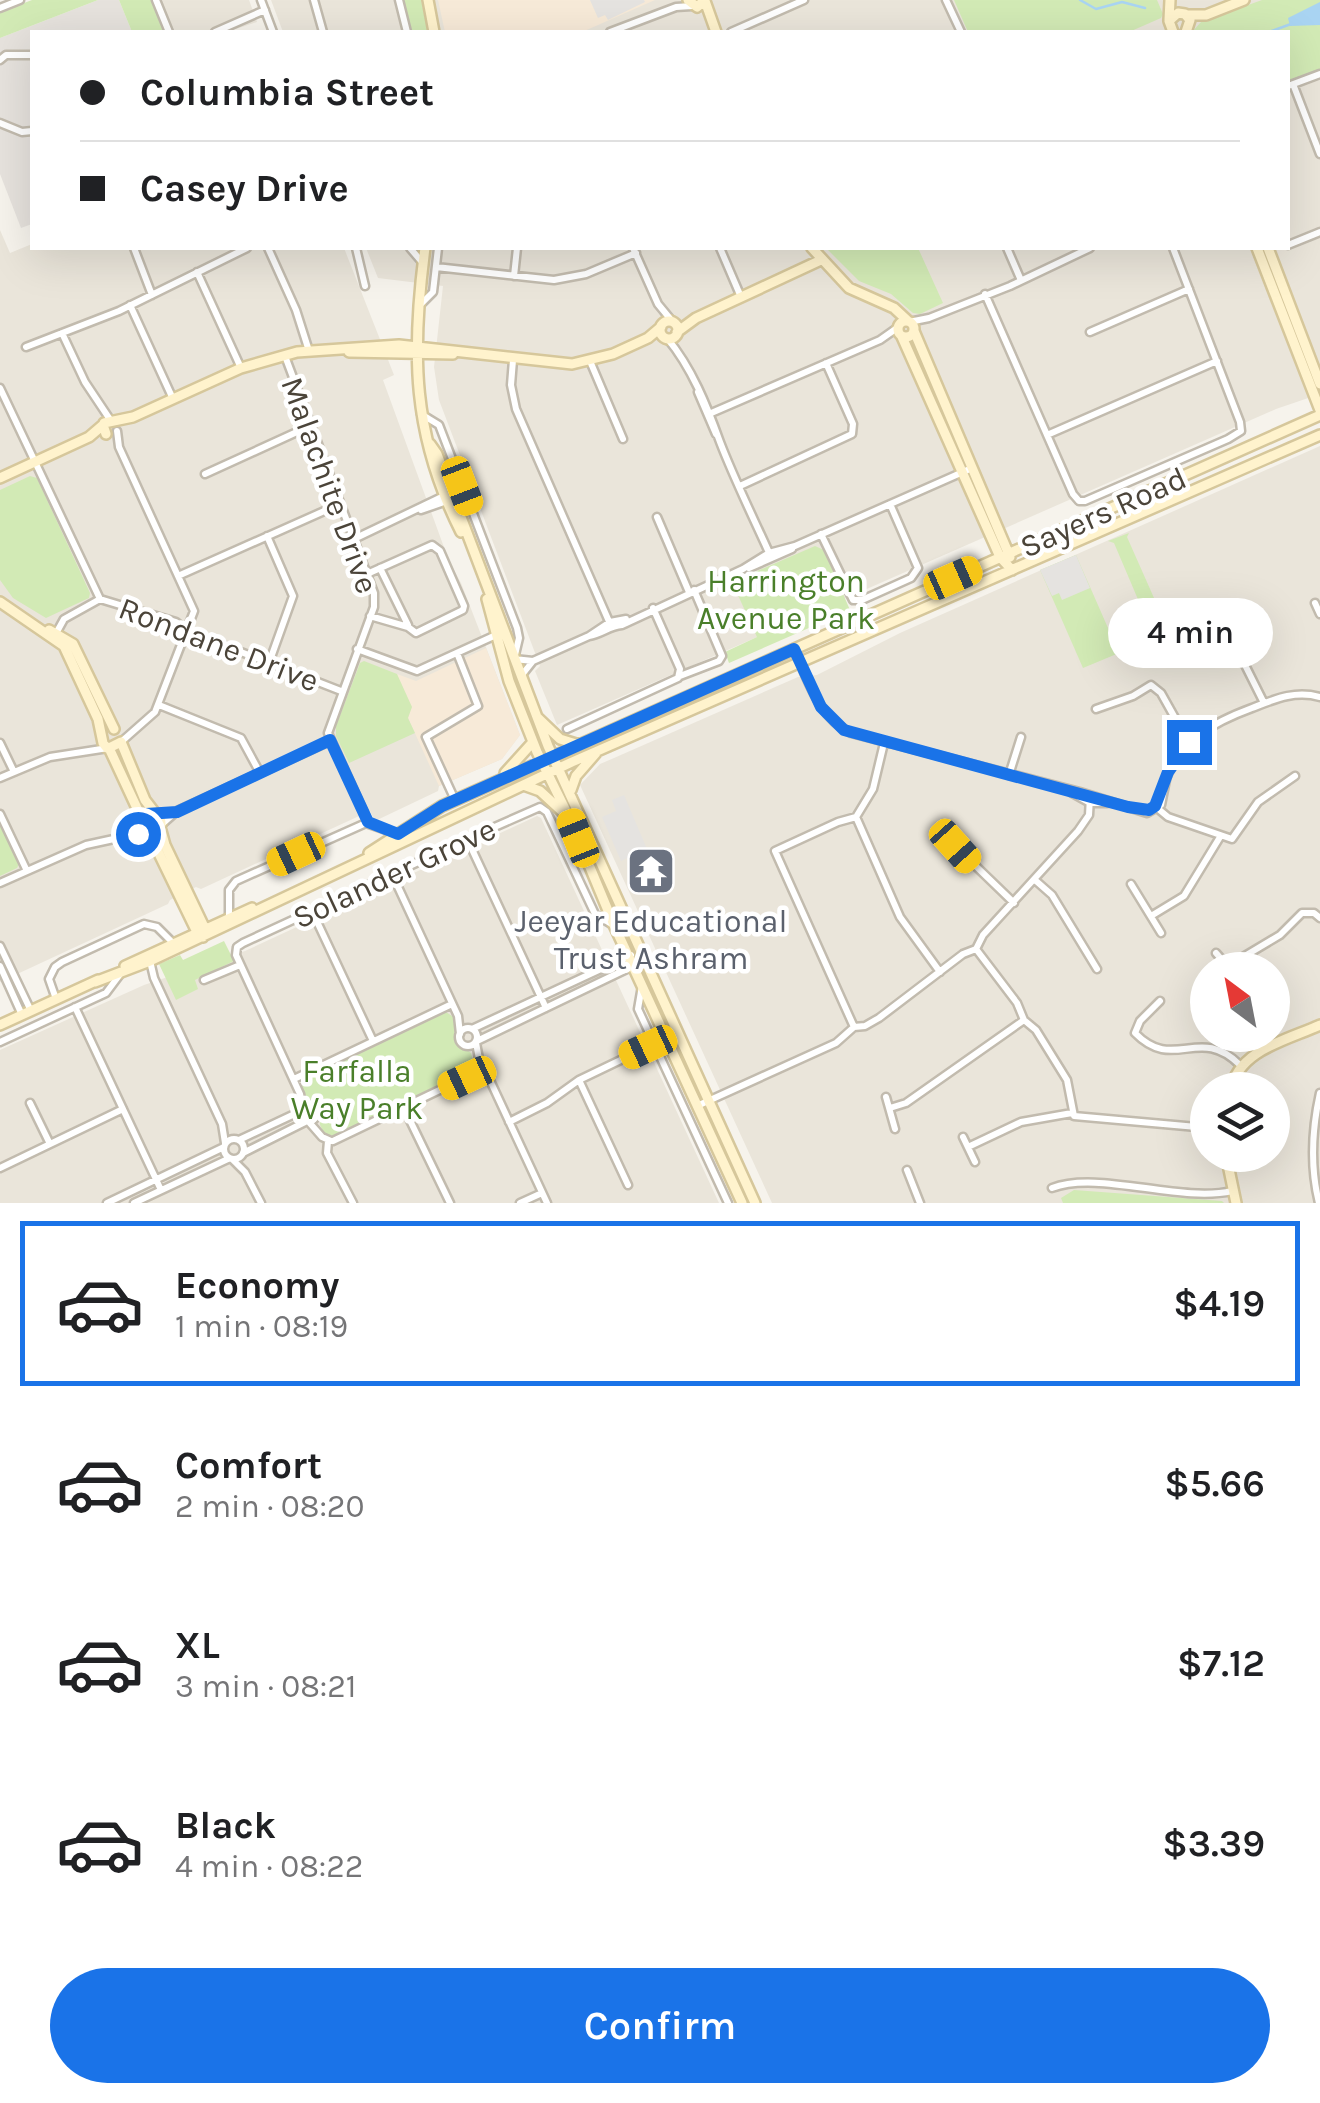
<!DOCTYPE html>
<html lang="en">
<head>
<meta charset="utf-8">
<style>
	:root { --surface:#fff; --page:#f6f6f6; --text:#202124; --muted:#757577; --line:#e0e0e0; --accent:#1a73e8 }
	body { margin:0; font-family:Karla,sans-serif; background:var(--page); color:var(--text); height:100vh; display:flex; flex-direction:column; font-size:38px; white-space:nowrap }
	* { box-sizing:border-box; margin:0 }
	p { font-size:32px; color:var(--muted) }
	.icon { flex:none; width:55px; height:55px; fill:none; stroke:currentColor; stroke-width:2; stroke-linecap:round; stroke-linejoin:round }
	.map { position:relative; height:1203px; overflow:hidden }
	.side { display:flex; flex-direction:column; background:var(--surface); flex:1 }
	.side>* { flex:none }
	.top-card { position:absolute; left:30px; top:30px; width:1260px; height:220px; border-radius:0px; box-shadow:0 10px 40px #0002; display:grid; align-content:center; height:220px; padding:0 50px; background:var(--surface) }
	.needle { width:65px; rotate:328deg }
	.fabs { position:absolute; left:1190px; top:952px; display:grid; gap:20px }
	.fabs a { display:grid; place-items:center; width:100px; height:100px; border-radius:50%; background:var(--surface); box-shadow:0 10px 40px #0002; font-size:50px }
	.end { position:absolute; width:45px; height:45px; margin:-22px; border:12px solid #1a73e8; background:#fff; box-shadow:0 0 0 5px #fff }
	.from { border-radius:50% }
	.bubble { position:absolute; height:70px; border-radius:35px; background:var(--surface); box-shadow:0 10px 40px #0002; font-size:32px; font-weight:600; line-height:70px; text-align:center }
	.car { position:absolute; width:30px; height:60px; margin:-30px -15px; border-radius:12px; box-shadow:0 0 8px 2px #0007; background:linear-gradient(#f5c518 24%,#345 0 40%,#f5c518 0 76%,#345 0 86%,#f5c518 0) }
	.top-card b { display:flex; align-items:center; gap:35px; height:95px; font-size:38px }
	.top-card b+b { border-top:2px solid var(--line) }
	.top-card i { width:25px; height:25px; background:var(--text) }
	ul { padding:18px 0 0; list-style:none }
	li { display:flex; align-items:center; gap:30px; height:165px; margin:0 20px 15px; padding:0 30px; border:5px solid transparent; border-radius:0px }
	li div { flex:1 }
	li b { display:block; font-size:38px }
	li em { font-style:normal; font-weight:600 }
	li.selected { border-color:var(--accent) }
	li>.icon { width:90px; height:90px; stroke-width:1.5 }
	.primary-button { display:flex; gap:20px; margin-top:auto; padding:20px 50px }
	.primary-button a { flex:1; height:115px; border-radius:60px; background:var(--accent); color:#fff; font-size:40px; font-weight:600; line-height:115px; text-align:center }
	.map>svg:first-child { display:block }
</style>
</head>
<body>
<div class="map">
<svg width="1320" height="1203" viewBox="0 0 1320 1203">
	<rect width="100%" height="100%" fill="#f6f3ec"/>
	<path fill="#eae5da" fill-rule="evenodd" d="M153 0H249L257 22 227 32H165Z
		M271 0H1320V394L1276 409 557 725 535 671 540 666 439 400 434 367 443 286 378 278 366 248H1288V32H283Z
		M0 230 10 253 32 244V248H344L394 375 383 380 449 561 461 583 520 735 502 759 439 786 438 791 375 821 370 811 201 889 196 887 170 900 168 904 0 982Z
		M1320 446V1203H772L580 785 600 764 614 758 798 677 817 675 900 633ZM1208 970H1272V1035H1208ZM1208 1090H1272V1155H1208Z
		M537 816 541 818 719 1203H0V1050L144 985 245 951Z"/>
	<path fill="#f7ead8" d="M438 0H655L582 32H445Z
		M486 648 520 735 502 759 439 786 408 718 397 674 416 681Z"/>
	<path fill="#e6e2dd" d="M98 0H119L132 32H32V224L21 228 0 174V38Z"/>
	<path fill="#d2eab5" d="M32 0H98L0 38V12Z
		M119 0H153L165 32H132Z
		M402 0H421L428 32H409Z
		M954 0H1157L1163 14 1161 18 1129 32H968Z
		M1262 0H1320V70L1288 82V32H1192L1201 22Z
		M826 248H918L943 303 920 314 913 313 891 294 859 281Z
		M915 344 965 456 959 458 910 346Z
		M30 476 37 478 90 593 89 598 46 618 13 598 0 580V490Z
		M1129 533 1127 537 1170 634 1161 656 1149 650 1154 637 1114 543 1108 541Z
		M815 546 824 550 850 610 729 663 725 652 757 637 732 582Z
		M1076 555 1119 653 1083 668 1040 570Z
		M364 661 397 674 412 707 408 718 415 733 349 763 336 736V726L360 663Z
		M0 824 19 864 17 868 0 876Z
		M224 941 234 961 195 980 198 989 176 1000 159 964 180 955 183 960Z
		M446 1012 455 1018 458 1042 471 1053 475 1068 336 1136 325 1135 320 1125V1110C314 1099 298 1096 303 1080Z
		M1074 1190 1222 1201 1224 1203H1063L1061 1198Z"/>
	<path fill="#e5e3e0" d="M590 0H644L645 2 608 20 605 15 598 18Z
		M1076 555 1090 588 1062 600 1059 593 1052 596 1040 570Z
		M624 795 647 849 621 861 602 817 616 811 612 800Z"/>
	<path fill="#a9d4f2" d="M1320 2V25L1290 26 1288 18Z"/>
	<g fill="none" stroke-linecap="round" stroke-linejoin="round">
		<path stroke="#a9d4f2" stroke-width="2.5" d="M1080 0 1096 9 1122 2 1145 8
			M1269 32 1291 24"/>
		<g stroke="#c2bbae" stroke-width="11">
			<path id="street" d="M156 0 169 32
				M261 0 273 32
				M314 0 323 32
				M399 0 407 32
				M946 0 961 32
				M0 8 20 0
				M215 32 265 10
				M610 32 676 7 692 6
				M731 32 804 0
				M0 60 6 55H32
				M1293 84 1320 154
				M1288 86 1320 74
				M0 123 22 132 32 131
				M1288 245 1320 232
				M134 248 152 295
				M268 248 296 310 309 351
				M356 248 365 286
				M410 248 422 262
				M633 248 658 304 672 321
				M720 248 741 297
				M1007 248 1020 278
				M436 267 554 280 586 274 636 253
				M197 272 241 368
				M514 276 517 248
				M985 294 1073 494 1079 501H1085L1228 439 1241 431 1240 422 1173 248
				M130 305 173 399
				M420 305 433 292 438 248
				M909 322 929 318 1010 286 1090 248
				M1090 332 1189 289
				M62 333 85 382 111 421
				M667 338C692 368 707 406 720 442 735 481 754 519 771 557
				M26 347 119 311 247 248
				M285 356 374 593V607L328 733 368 822
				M513 360 511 385 516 409 611 626
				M590 361 623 439
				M0 388 100 599
				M698 392 716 434
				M421 414 439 425 517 628 519 638 514 659 533 661
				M709 414 880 340 897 328
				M117 431 119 447 194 611 155 712 121 742
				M1047 435 1217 361
				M205 474 310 426
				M740 486 852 434 853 424 826 363
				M421 510 447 501
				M657 517 689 592
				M821 534 853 600H862L911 578 918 568 890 504
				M267 536 293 596 269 663
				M354 539 446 495
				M380 568 408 625
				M749 568 792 549
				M367 574 432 545 440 551 464 606 463 610 416 633 408 627 370 616
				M178 576 340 504
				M1315 603 1320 614
				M589 636C602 634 609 626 622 625L743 569 769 553 795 546 972 468
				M54 637 64 619 100 599 176 622 187 631 341 691
				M357 649 417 671 496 635
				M794 649C808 680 818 717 851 733L1080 792 1147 813 1161 805 1166 780
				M1237 649 1264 703
				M521 676 533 661 589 636 610 622 626 619
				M680 676 719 661 722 656 694 590
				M159 705 241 738 260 773
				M1096 709 1133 696 1151 685 1161 693 1189 743
				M567 729 678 678 680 669 653 608
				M0 743 14 772
				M1009 775 1021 737
				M0 778 50 757 108 748
				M1165 781C1180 740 1214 722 1252 708 1275 699 1295 690 1320 697
				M1072 793 1090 803H1107
				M455 800 426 737 478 706 457 653
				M1156 807 1168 817 1232 839 1258 802 1295 776
				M0 814 27 871
				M856 817 900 917 940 972
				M161 825 177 811 330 741
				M470 845 546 1008
				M955 846 1014 903
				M392 874 458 1016 460 1034
				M1035 880 1052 895 1097 969
				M0 883 86 845 146 832
				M1131 884 1161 933
				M312 911 373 1041
				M1151 916 1184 896 1220 837
				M229 917V890L236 881 366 823 398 834
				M0 946 31 1011
				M976 949 1017 1003 1024 1020 1036 1030 1067 1080 1074 1116 1208 1128
				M1216 953 1231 970
				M150 961 154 978 222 1124 225 1143
				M0 966 22 1015
				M1228 966 1280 935 1302 913H1314L1320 918
				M204 980 240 965
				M642 986 638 1009 728 1203
				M56 999 49 979 55 967 62 962 144 924 157 927 173 943
				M1160 1001 1140 1021 1135 1033C1174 1073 1199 1024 1240 1065
				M75 1007 161 1190
				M854 1027 775 851 838 822 856 817 873 789 884 743
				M459 1037a9 9 0 1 1 18 0a9 9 0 1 1-18 0Z
				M472 1029 631 955
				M477 1041 633 966 642 955
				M0 1042 106 993 121 973
				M476 1043 480 1064 476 1072
				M478 1069 488 1076 547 1203
				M294 1079 452 1004
				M579 1080 628 1185
				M886 1097 895 1129
				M30 1103 50 1144
				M301 1113a8 8 0 1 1 16 0a8 8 0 1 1-16 0Z
				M697 1106 836 1043 854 1027 865 1026 879 1018 963 954 976 949 983 935 1078 831 1089 815 1090 797
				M303 1108 300 1094 236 955 237 947 243 943 455 845H470L481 833 540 807 547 812 595 914 613 925
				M404 1108 450 1203
				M890 1108 906 1103 1024 1020
				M308 1121 322 1137 331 1141
				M509 1122 547 1103 579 1080 654 1044
				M963 1137 975 1162
				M224 1149a10 10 0 1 1 20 0a10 10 0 1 1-20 0Z
				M239 1140 301 1111
				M328 1141 327 1153 353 1203
				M333 1141 475 1073
				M968 1147 1021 1122 1072 1113
				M243 1153 307 1121
				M232 1159 245 1172 261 1203
				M0 1168 123 1109
				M907 1170 920 1203
				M1052 1188C1098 1170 1180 1203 1232 1191
				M107 1203 224 1147
				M134 1203 230 1158
				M520 1203 542 1193
				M1319 1203C1310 1167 1312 1129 1320 1093"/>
		</g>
		<g stroke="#d6c79b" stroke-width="14">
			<path id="secondary" d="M428 0 434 32
				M688 0 697 7 705 0
				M705 1 716 32
				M1186 15H1206L1244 0
				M1169 20 1170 0
				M1173 32 1169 21 1178 13 1185 14 1190 20 1186 32
				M425 248C411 353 412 435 461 532
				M812 248 849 288 894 308 908 321
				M1257 248 1320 410
				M1268 248 1320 384
				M898 329a8 8 0 1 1 16 0a8 8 0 1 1-16 0Z
				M660 330a9 9 0 1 1 18 0a9 9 0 1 1-18 0Z
				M914 331 1010 557
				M677 332 696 318 821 260
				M902 337 1000 557 1012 570
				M349 352 453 354
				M104 423 133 417 241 368 297 352 399 345 572 364 613 354 648 338 661 327
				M430 444 437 454 548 746 755 1203
				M0 478 89 437 103 425 106 434
				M487 599 509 681 537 752 570 819 614 925 742 1203
				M0 602 64 646 98 719 103 743 107 748
				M49 630 73 644 114 729
				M538 718 560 739 576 744
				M505 773 533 742
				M526 786 540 791 565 814
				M571 790 576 776 596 753
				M141 823a10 10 0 1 1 20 0a10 10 0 1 1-20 0Z
				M142 819 109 748 121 742 145 800 155 813
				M149 833 197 932 203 937 205 929 165 845 160 827
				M369 853 442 806 1320 415
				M125 966 252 908
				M95 982 150 961 572 762 1320 435
				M0 1025 98 980
				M1231 1090C1238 1050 1287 1040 1320 1025
				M1226 1155 1236 1203"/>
		</g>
		<use href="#street" stroke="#fff" stroke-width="6"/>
		<use href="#secondary" stroke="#fff3cd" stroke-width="9"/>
	</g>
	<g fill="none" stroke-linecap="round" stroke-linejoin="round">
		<path stroke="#1a73e8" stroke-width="12" d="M138 834 124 835 146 814 177 812 330 740 368 822 398 834 442 806 794 649 821 707 844 730 1128 807 1149 810 1155 806 1168 772 1189 742"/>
	</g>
	<defs>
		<g id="temple-square" transform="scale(2.5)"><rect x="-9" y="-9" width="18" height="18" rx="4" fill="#6b7280" stroke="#fff"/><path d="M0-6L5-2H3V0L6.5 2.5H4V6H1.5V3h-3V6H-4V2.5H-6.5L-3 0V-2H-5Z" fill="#fff"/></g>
	</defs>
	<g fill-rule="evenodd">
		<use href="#temple-square" x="651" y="871"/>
	</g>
	<g text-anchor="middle" stroke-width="9" stroke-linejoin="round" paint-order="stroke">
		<g font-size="32" fill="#4b4439" stroke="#fff">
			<text transform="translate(330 485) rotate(70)" y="11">Malachite Drive</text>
			<text transform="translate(1103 512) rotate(-24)" y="11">Sayers Road</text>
			<text transform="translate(219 644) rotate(21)" y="11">Rondane Drive</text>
			<text transform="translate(394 873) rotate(-25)" y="11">Solander Grove</text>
		</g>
		<g font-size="32" fill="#4a7f2a" stroke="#fff">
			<text x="786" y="592">Harrington<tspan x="786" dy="37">Avenue Park</tspan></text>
			<text x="357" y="1082">Farfalla<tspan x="357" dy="37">Way Park</tspan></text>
		</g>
		<g font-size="32" fill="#5b616d" stroke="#fff">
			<text x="651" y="932">Jeeyar Educational<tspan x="651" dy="37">Trust Ashram</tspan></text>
		</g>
	</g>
</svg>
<div class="fabs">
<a><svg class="needle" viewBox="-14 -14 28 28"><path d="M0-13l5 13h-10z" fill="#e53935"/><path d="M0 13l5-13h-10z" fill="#757577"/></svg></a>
<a><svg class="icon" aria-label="layers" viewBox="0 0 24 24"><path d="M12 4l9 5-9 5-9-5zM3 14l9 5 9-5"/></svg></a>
</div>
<i class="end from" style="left:138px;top:834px"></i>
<i class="end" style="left:1189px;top:742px"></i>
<div class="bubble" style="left:1108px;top:598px;width:165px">4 min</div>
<i class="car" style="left:462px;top:486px;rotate:159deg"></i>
<i class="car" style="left:953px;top:578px;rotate:66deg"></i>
<i class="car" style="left:578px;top:838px;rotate:338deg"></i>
<i class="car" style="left:955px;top:846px;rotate:138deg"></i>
<i class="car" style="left:296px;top:854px;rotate:245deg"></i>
<i class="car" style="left:648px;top:1047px;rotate:245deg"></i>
<i class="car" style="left:467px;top:1078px;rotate:245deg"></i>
<div class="top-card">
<b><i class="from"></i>Columbia Street</b>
<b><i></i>Casey Drive</b>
</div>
</div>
<section class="side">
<ul>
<li class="selected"><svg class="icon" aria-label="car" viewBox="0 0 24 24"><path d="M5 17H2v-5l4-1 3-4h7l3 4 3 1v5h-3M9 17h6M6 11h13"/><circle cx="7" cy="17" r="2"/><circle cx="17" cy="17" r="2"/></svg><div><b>Economy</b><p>1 min · 08:19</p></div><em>$4.19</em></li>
<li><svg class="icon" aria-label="car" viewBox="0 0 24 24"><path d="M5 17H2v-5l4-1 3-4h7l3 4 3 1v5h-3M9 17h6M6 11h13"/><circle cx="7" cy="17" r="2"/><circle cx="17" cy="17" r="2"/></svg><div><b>Comfort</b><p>2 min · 08:20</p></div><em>$5.66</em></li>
<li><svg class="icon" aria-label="car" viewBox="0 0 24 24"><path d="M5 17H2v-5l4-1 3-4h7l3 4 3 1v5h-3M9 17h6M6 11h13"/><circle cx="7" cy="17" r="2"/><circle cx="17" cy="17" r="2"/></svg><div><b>XL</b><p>3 min · 08:21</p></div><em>$7.12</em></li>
<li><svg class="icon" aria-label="car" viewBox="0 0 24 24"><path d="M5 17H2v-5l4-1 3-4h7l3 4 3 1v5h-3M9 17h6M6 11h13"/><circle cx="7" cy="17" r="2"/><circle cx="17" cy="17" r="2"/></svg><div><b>Black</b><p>4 min · 08:22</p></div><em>$3.39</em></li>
</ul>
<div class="primary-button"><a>Confirm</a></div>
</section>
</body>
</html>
